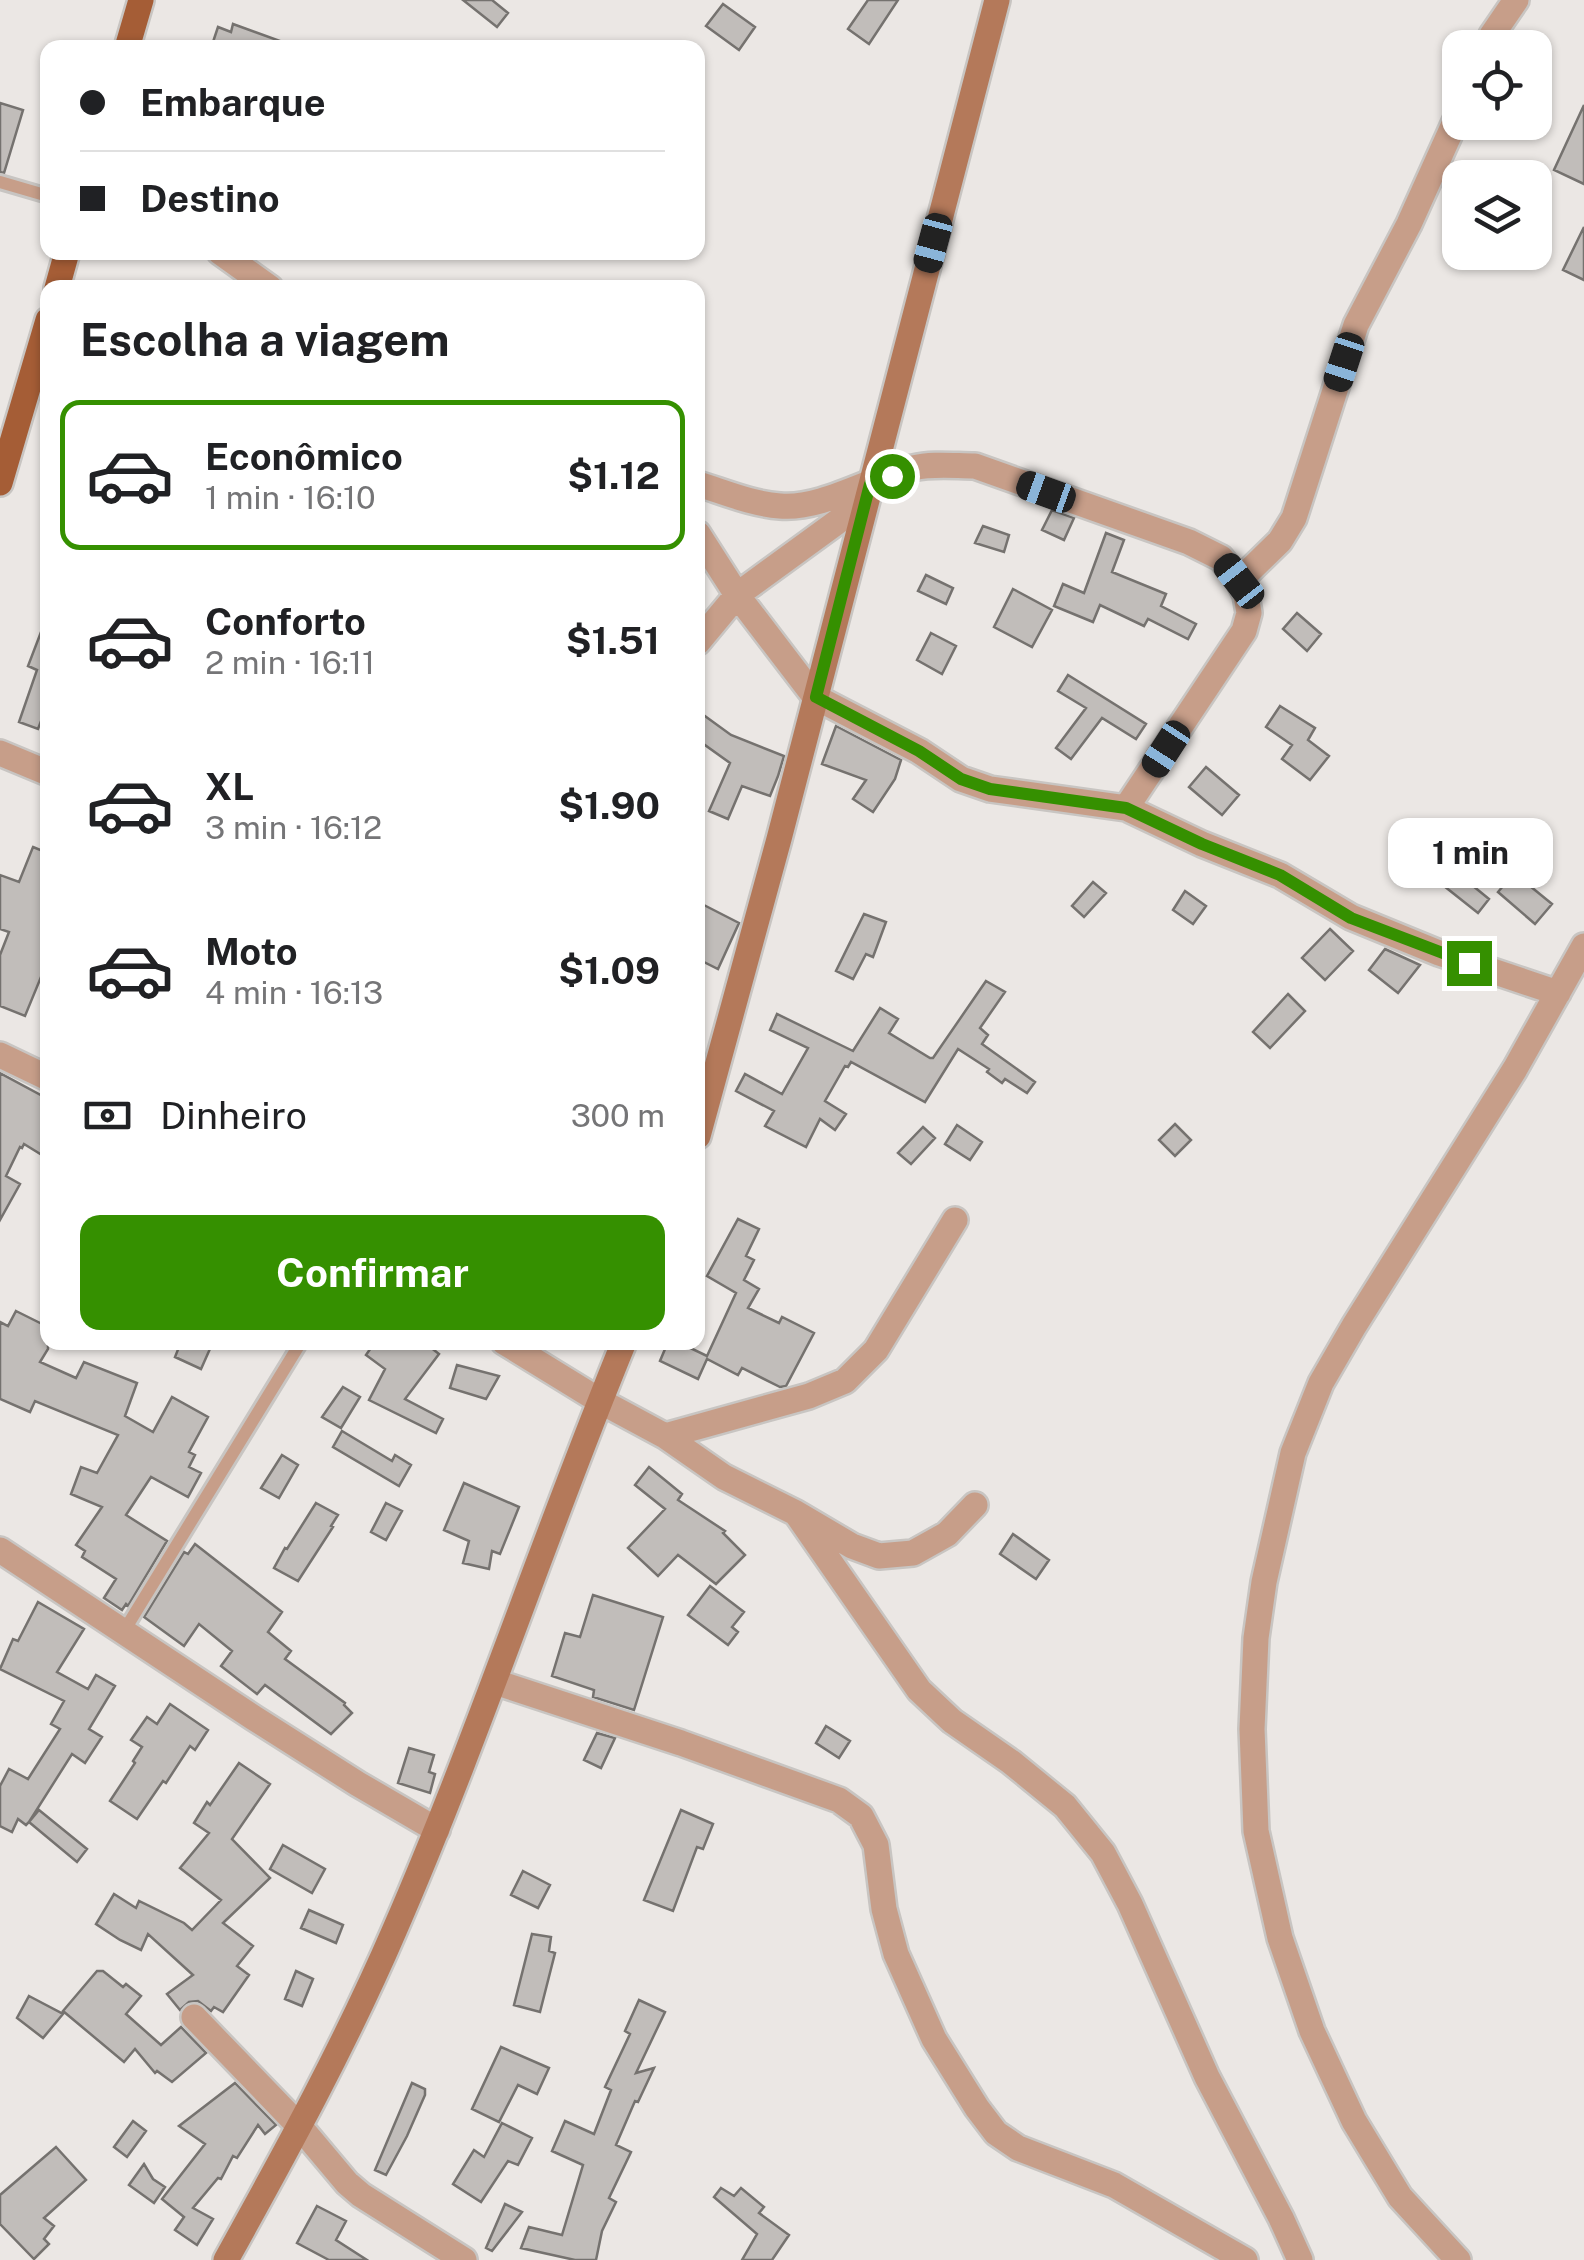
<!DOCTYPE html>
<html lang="pt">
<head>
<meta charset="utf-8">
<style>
	:root { --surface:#fff; --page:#f6f6f6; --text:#202124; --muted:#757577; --line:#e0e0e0; --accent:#359000 }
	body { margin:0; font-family:"Public Sans",sans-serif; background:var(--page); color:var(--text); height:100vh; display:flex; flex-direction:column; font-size:38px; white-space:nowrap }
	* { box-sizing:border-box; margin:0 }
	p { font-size:32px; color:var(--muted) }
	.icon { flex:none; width:55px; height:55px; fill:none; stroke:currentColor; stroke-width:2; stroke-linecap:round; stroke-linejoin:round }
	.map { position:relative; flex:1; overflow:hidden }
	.drawer { position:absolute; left:40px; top:280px; width:665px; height:1070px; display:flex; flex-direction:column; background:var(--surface); border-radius:20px; box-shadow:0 2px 8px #0004 }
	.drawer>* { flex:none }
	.hud { position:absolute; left:40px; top:40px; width:665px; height:220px; border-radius:20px; box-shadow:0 2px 8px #0004; display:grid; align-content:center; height:220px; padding:0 40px; background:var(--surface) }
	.fabs { position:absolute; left:1442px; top:30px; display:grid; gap:20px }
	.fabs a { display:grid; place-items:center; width:110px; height:110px; border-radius:20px; background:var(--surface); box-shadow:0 2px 8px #0004; font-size:50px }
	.end { position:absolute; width:45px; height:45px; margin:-22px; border:12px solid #359000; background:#fff; box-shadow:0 0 0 5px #fff }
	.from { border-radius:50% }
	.bubble { position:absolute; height:70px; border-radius:20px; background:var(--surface); box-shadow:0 2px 8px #0004; font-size:32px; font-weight:700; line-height:70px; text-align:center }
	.car { position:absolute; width:30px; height:60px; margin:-30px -15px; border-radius:12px; box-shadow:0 0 8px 2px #0007; background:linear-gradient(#222 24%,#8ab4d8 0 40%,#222 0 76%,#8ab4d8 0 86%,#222 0) }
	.hud b { display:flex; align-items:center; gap:35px; height:95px; font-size:38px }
	.hud b+b { border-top:2px solid var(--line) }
	.hud i { width:25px; height:25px; background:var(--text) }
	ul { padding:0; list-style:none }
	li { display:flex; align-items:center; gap:30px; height:150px; margin:0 20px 15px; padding:0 20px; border:5px solid transparent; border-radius:20px }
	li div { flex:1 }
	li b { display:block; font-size:38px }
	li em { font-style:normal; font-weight:700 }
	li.selected { border-color:var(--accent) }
	li>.icon { width:90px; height:90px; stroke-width:1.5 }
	h2 { padding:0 40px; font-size:45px; line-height:120px }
	.pay { display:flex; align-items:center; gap:25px; height:110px; padding:0 40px; font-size:38px }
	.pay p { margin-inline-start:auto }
	.action { display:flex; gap:20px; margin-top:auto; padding:20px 40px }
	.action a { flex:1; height:115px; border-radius:20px; background:var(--accent); color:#fff; font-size:40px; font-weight:700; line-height:115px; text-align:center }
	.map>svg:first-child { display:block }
</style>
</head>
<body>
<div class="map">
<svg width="1584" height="2260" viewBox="0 0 1584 2260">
	<rect width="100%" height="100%" fill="#ebe7e4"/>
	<path fill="#c1bdba" stroke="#75726f" stroke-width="2.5" d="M463 0H492L508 13 497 27Z
		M868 0H898L869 44 848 29Z
		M723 4 755 27 739 50 706 26Z
		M233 24 291 45 290 48H211L218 27 231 32Z
		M0 103 23 110 4 173 0 172Z
		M1584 105V184L1554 170Z
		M1584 227V280L1563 270Z
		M1052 510 1074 518 1064 540 1042 530Z
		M983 526 1009 535 1004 552 975 543Z
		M1106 533 1124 540 1112 572 1166 594 1161 606 1196 624 1188 639 1148 619 1144 626 1100 605 1093 622 1054 606 1063 584 1084 593Z
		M926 575 953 588 946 604 918 591Z
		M1013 589 1052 610 1032 647 994 627Z
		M1297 613 1321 634 1307 651 1283 629Z
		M46 619 48 703 38 729 19 722 37 670 28 666Z
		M931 633 956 646 942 674 917 660Z
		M1068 675 1146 724 1136 739 1102 718 1071 759 1056 748 1086 708 1058 691Z
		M1280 706 1315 728 1308 740 1329 756 1310 780 1282 759 1292 745 1266 727Z
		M698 711 731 735 784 756 778 776 770 796 742 786 728 819 709 811 730 763 698 740Z
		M836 726 901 760 895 779 873 812 853 799 866 780 822 764Z
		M1206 767 1239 795 1222 815 1189 787Z
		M33 847 48 853V960L25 1016 0 1006V955L9 932 0 929V875L19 882Z
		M1451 868 1489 899 1478 913 1439 882Z
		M1514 873 1552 904 1535 924 1498 892Z
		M1093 882 1106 893 1084 917 1072 906Z
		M1185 891 1206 906 1193 924 1173 910Z
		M698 902 739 923 718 969 698 959Z
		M864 914 886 922 873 957 866 954 853 979 836 971Z
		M1330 929 1353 951 1325 980 1302 958Z
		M1385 949 1420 965 1398 993 1369 970Z
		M986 981 1005 992 980 1028 988 1035 982 1044 1035 1082 1027 1093 1005 1079 1002 1083 987 1072 989 1069 958 1049 925 1102 851 1062 848 1067 845 1066 825 1101 846 1114 835 1130 820 1119 806 1147 765 1126 774 1111 736 1091 745 1074 782 1094 808 1048 770 1030 777 1014 853 1051 880 1008 898 1019 889 1033 930 1058H933Z
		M1288 994 1305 1011 1270 1048 1253 1032Z
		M0 1073 48 1099V1145L42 1155 24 1144 22 1148 20 1147 6 1176 20 1184 0 1220Z
		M1175 1124 1191 1140 1175 1156 1159 1140Z
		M957 1125 982 1142 970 1160 945 1144Z
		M923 1127 935 1138 911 1164 898 1153Z
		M738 1219 759 1229 746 1256 754 1260 744 1280 759 1289 748 1308 779 1323 782 1317 814 1333 786 1386 780 1387 742 1368 738 1375 707 1359 698 1379 660 1361 668 1342H678L707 1356 736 1293 707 1276Z
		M16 1311 48 1327V1349L40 1362 76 1378 84 1362 137 1383 125 1416 153 1432 172 1397 208 1417 189 1452 195 1455 189 1467 201 1473 188 1497 151 1477 126 1515 167 1541 128 1606 126 1604 122 1610 104 1598 116 1579 82 1557 85 1551 76 1545 102 1507 71 1494 81 1467 97 1473 118 1435 35 1401 30 1412 0 1399V1322L8 1326Z
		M181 1342H213L201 1369 175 1357Z
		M375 1342H424L439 1354 405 1399 443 1419 436 1433 369 1400 385 1369 366 1355Z
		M457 1365 499 1376 486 1399 450 1388Z
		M343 1387 360 1397 341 1428 322 1417Z
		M342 1431 392 1461 395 1455 411 1465 399 1486 333 1447Z
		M282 1455 298 1465 279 1498 261 1488Z
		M649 1467 682 1494 678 1500 725 1531 723 1533 745 1555 716 1584 678 1555 658 1576 628 1548 665 1509 635 1485Z
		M464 1483 519 1507 500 1554 492 1551 489 1569 463 1563 469 1541 444 1530Z
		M316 1503 338 1515 331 1526 333 1527 298 1581 274 1568 285 1548 287 1549Z
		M386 1503 402 1511 386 1540 371 1532Z
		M1013 1534 1049 1560 1036 1579 1000 1554Z
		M195 1544 282 1612 268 1632 291 1651 285 1659 345 1703 344 1705 352 1713 331 1734 265 1685 257 1694 221 1666 232 1651 199 1624 184 1646 144 1617 184 1552 188 1554Z
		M710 1586 744 1612 732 1627 738 1632 728 1645 688 1615Z
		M593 1595 663 1617 634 1710 593 1697 594 1690 552 1676 565 1633 580 1637Z
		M38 1602 84 1629 57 1672 88 1689 96 1675 115 1686 89 1729 102 1737 85 1763 72 1754 29 1822 26 1825 18 1819 12 1832 0 1826V1786L9 1769 28 1779 60 1729 51 1724 64 1701 0 1669 13 1639 18 1641Z
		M170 1704 208 1730 195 1750 190 1746 166 1783 163 1781 137 1819 110 1801 135 1763 133 1761 142 1747 131 1740 147 1717 157 1724Z
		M826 1726 850 1741 839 1758 816 1743Z
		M597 1733 615 1738 601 1768 584 1760Z
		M409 1748 434 1755 429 1772 435 1774 430 1793 398 1783Z
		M239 1763 270 1784 232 1839 270 1878 223 1923 253 1946 237 1966 249 1975 223 2012 214 2007 211 2011 198 2001 189 2002 180 2010 167 1994 193 1975 148 1934 141 1950 120 1940 96 1924 114 1894 136 1908 139 1901 184 1923 192 1930 221 1900 180 1868 209 1833 194 1823 207 1802 210 1805Z
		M39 1810 87 1849 77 1862 29 1822Z
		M681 1810 713 1824 703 1849 697 1847 673 1911 644 1900Z
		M283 1845 325 1869 312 1893 270 1869Z
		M523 1871 550 1885 538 1908 511 1895Z
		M309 1910 343 1925 336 1943 301 1928Z
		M532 1934 551 1937 549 1951 555 1953 540 2012 514 2005Z
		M97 1971H103L123 1987 126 1984 141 1996 126 2014 161 2045 181 2027 206 2053 172 2082 157 2071 155 2073 135 2049 124 2062 63 2011Z
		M296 1971 313 1979 302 2006 285 1999Z
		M29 1996 63 2014 43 2038 17 2018Z
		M639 2000 665 2012 636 2073 654 2068 638 2102 635 2101 616 2145 631 2152 609 2198 616 2202 602 2231 596 2260H575L521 2248 529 2227 562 2235 583 2165 552 2151 565 2121 594 2134 611 2090 605 2087 630 2034 625 2031Z
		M501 2047 549 2068 537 2094 518 2085 499 2122 472 2109Z
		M235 2083 276 2125 265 2134 258 2125 237 2158 233 2156 221 2179 218 2178 193 2208 213 2219 197 2245 175 2230 184 2217 162 2199 205 2144 179 2126Z
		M412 2083 425 2089V2095L407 2136 386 2175 375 2170Z
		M133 2121 146 2131 127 2157 114 2147Z
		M502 2123 532 2138 518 2165 508 2161 481 2202 453 2184 474 2150 484 2157Z
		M56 2147 86 2180 44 2218 54 2226 44 2239 49 2244 34 2259 0 2224V2195Z
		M144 2164 153 2179 165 2187 154 2203 129 2185Z
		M721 2188 734 2196 741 2188 764 2207 759 2213 789 2235 772 2260H742L757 2234 714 2197Z
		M505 2204 522 2212 492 2251 486 2248Z
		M317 2206 346 2221 336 2240 367 2260H329L297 2243Z"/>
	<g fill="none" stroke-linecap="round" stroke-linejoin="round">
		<g stroke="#c8c5c2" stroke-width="18">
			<path id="lane" d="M0 182 48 196
				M124 1631 301 1342"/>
		</g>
		<g stroke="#c8c5c2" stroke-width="30">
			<path id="street" d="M1487 48 1492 35 1516 0
				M220 252 270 288
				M698 484C724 492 752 504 780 506 821 510 873 477 913 468 933 463 955 466 975 466L1189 542 1221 558 1239 581 1246 595 1249 613 1244 631 1126 808
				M698 534 737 595 815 697 919 751 961 779 990 789 1126 808 1202 844 1280 875 1351 917 1439 953 1558 993
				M1239 581 1280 541 1294 518 1356 325 1409 224 1460 111
				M698 642 737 595 866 501
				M0 753 48 773
				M0 1055 48 1078
				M504 1342 600 1401 665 1436 724 1477 796 1513 852 1546 879 1556 913 1553 947 1534 975 1505
				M665 1436 809 1396 845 1381 876 1350 955 1220
				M796 1513 919 1690 952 1721 1011 1762 1065 1806 1103 1853 1130 1904 1207 2077 1281 2218 1300 2260
				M0 1550 254 1718 358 1784 437 1830
				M495 1682 681 1743 839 1800 861 1816 876 1845 884 1909 896 1954 934 2039 977 2108 996 2133 1018 2148 1114 2185 1245 2260
				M194 2017 300 2127 347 2183 361 2195 464 2260
				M1458 2260 1400 2197 1354 2121 1312 2031 1280 1938 1256 1831 1252 1729 1256 1638 1264 1582 1293 1453 1321 1383 1354 1326 1515 1069 1584 946"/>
		</g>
		<g stroke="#c8c5c2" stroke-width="30">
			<path id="secondary" d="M698 1136 779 839 997 0
				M226 2260C286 2152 346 2043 395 1929 479 1736 544 1536 624 1342"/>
		</g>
		<g stroke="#c8c5c2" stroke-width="30">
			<path id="primary" d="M127 48 141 0
				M57 288 67 252
				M0 483 48 320"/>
		</g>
		<use href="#lane" stroke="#c79e89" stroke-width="12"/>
		<use href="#street" stroke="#c79e89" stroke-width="25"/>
		<use href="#secondary" stroke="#b4795a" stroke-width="25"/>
		<use href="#primary" stroke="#a55d36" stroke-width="25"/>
	</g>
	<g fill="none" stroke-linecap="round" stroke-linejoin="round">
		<path stroke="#359000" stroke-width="12" d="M892 476 870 484 816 697 919 751 961 779 990 789 1126 808 1202 844 1280 875 1351 918 1469 963"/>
	</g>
</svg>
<div class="fabs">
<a><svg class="icon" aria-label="locate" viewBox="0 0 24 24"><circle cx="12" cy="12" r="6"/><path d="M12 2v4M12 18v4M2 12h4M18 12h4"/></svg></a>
<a><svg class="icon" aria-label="layers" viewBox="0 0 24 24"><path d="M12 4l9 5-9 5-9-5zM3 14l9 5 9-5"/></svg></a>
</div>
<i class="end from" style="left:892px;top:476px"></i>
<i class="end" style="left:1469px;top:963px"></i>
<div class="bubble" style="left:1388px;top:818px;width:165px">1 min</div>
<i class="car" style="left:933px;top:243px;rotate:195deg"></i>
<i class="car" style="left:1344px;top:362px;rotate:198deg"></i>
<i class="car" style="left:1046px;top:492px;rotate:290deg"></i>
<i class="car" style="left:1239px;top:581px;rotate:322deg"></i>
<i class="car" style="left:1166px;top:749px;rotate:213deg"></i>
<div class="hud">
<b><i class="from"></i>Embarque</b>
<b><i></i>Destino</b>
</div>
<section class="drawer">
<h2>Escolha a viagem</h2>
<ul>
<li class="selected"><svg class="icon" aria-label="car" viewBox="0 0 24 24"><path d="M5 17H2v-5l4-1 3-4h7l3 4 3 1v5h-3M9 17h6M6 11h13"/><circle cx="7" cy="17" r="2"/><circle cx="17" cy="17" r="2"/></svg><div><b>Econômico</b><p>1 min · 16:10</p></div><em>$1.12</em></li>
<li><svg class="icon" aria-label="car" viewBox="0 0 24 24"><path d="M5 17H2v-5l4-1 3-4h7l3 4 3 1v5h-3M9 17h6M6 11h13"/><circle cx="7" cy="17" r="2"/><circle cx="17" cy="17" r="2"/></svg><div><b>Conforto</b><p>2 min · 16:11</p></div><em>$1.51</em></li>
<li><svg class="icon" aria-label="car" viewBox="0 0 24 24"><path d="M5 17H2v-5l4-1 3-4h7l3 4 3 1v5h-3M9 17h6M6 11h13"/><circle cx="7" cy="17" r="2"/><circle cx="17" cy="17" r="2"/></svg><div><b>XL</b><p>3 min · 16:12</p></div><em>$1.90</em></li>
<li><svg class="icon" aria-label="car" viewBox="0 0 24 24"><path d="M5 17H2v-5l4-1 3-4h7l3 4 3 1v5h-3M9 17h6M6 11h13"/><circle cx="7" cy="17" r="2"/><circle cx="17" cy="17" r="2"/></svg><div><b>Moto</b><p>4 min · 16:13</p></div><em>$1.09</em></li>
</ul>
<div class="pay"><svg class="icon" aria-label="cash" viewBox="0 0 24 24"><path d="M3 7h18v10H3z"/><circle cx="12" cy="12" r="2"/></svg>Dinheiro<p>300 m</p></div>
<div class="action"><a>Confirmar</a></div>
</section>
</div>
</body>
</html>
